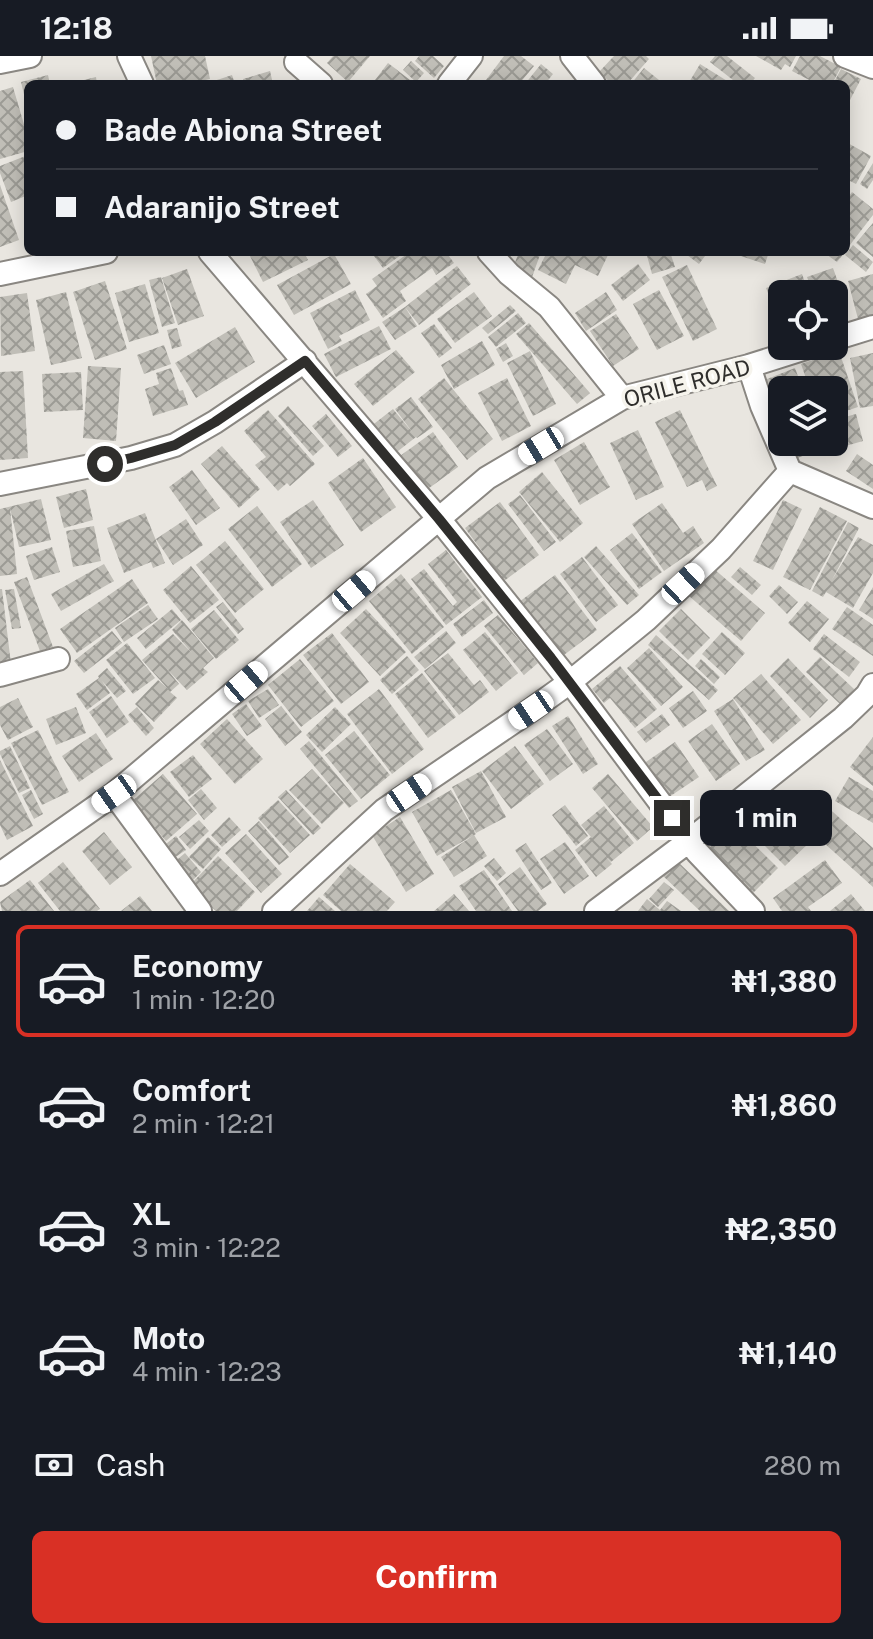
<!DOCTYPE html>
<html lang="en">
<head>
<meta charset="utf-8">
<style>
	:root { --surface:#171b24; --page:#242831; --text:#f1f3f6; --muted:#9ea1a6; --line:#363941; --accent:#d93025 }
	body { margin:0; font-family:"Public Sans",sans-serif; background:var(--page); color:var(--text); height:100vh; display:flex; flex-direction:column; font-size:30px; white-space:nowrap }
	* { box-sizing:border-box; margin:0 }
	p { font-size:26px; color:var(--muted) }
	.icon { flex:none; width:44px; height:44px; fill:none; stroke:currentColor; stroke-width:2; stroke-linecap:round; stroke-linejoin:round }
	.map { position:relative; height:855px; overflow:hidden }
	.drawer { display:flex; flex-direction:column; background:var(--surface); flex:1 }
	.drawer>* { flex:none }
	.hud { position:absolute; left:24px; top:24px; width:826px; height:176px; border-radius:12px; box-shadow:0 4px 20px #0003; display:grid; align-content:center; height:176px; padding:0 32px; background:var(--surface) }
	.fabs { position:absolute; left:768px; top:224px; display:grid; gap:16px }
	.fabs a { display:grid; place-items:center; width:80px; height:80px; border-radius:12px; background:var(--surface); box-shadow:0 4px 20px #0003; font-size:40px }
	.end { position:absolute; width:36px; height:36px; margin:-18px; border:10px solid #2f2e2c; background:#fff; box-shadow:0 0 0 4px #fff }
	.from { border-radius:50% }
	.bubble { position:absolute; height:56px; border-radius:12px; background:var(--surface); box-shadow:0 4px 20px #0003; font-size:26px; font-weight:700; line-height:56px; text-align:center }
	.car { position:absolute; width:24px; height:48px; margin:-24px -12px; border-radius:10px; box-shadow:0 0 6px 2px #0007; background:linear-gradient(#fff 24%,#345 0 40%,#fff 0 76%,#345 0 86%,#fff 0) }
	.hud b { display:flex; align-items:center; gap:28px; height:76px; font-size:30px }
	.hud b+b { border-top:2px solid var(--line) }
	.hud i { width:20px; height:20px; background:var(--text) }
	ul { padding:14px 0 0; list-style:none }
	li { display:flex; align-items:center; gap:24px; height:112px; margin:0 16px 12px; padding:0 16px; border:4px solid transparent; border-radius:12px }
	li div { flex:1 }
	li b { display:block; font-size:30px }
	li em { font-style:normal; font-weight:700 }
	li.on { border-color:var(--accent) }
	li>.icon { width:72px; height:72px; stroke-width:1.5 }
	.pay { display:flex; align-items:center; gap:20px; height:88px; padding:0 32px; font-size:30px }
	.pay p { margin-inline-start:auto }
	.cta { display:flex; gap:16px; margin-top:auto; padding:16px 32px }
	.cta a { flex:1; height:92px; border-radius:12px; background:var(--accent); color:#fff; font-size:32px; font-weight:700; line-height:92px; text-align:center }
	.status { display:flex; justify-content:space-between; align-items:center; height:56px; padding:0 40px; background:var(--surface); direction:ltr }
	.status svg { height:22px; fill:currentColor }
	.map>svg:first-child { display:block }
</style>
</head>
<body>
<div class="status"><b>12:18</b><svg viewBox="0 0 49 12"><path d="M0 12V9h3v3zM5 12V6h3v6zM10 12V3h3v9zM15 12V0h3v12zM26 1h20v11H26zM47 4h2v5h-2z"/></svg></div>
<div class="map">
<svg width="873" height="855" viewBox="0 0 873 855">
	<defs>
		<pattern id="building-cross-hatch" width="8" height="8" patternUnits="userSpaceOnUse" patternTransform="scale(2)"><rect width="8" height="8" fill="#c0beb7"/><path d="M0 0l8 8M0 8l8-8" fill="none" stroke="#9c9b95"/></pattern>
	</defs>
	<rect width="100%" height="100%" fill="#e9e6e0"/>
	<path fill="url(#building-cross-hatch)" d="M151 0H205L210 23 186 28H157Z
		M333 0H370L348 26 327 7Z
		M419 0H433L444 10 434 22 415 5Z
		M504 0H521L534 10 519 28H483Z
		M614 0H646L649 3 627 28H612L599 16Z
		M715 0H727L755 22 750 28H738L710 6Z
		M756 0H796L790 11 785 8 781 14Z
		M800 0H820L841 11 832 28H817L792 15Z
		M411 5 424 17 416 26 403 14Z
		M388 7 410 24 406 28H372Z
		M541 8 553 18 545 28H525Z
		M700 8 732 28H688Z
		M644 12 664 28H631Z
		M841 13 861 23 849 46 846 44V28H833Z
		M270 15 273 28H244L243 23Z
		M48 19 50 28H28L27 51 21 26Z
		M232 19 235 28H218L217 24Z
		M96 21 97 28H72V27Z
		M13 31 28 82V95L0 103V35Z
		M846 86 871 100 856 128 846 123Z
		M28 99V139L11 146 0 117V110Z
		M873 107V124L867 133 860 128Z
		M0 129 19 184 0 191Z
		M852 136 873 153V159L846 194V144Z
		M873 167V201L856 187Z
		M853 189 873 206 866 216 845 199Z
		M258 196H304L308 204 263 226 250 200Z
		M371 196H405L383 212Z
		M410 196H446L454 207 436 219 432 212 400 235 406 245 383 262 366 238 377 230 372 223Z
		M519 196H541L531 224 511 217Z
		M547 196H602L608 199 598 220 575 209 566 228 538 214Z
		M646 196H670L675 211 652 218Z
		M683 196H708L699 208Z
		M739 196H769L765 208 738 199Z
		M823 196H845L837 206Z
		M334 198 351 228 294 259 277 229Z
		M638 208 650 224 623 245 611 229Z
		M687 209 717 273 693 285 662 221Z
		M457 210 471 228 419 269 405 251Z
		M833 212 848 254 834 259V238H813L807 221Z
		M187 213 204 260 178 269 162 222Z
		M802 218 809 238H782V273L766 232Z
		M873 218V259L858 263 848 225Z
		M161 221 175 267 162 271 149 224Z
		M105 225 127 293 95 304 73 236Z
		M145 228 159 277 129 286 115 237Z
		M355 234 370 264 339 280 342 285 328 293 310 257Z
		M659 234 684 280 657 294 633 248Z
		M66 236 82 302 51 309 36 244Z
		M474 236 492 260 455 287 437 263Z
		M606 236 617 254 586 275 575 257Z
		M27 237 35 295 1 300 0 241Z
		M510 249 516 255 488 278 482 272Z
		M405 251 417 270 395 284 382 266Z
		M518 257 526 267 496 291 488 281Z
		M616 258 639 293 613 310 590 275Z
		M529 267 590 337 577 348 516 278Z
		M434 268 452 292 439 302 421 277Z
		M379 270 391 293 336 321 324 298Z
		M235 271 255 306 196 342 175 307Z
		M177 272 182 290 172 293 167 274Z
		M482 285 495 309 454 333 441 309Z
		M506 287 513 300 503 306 496 293Z
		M164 289 171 308 144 318 137 299Z
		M396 294 415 316 373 350 354 328Z
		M530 295 556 348 533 360 507 307Z
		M839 295 858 351 834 359V334H810L801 308Z
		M873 297V350L860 352 850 302Z
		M88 310 121 312 116 385 83 382Z
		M171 312 179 335 183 334 188 349 153 360 145 333 159 328 156 317Z
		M795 312 803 334H782V360L780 361 771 338 763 341 757 327Z
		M23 315 28 402 0 404V316Z
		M81 316 83 354 44 356 42 318Z
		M444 322 493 383 467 404 418 343Z
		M507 322 531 370 502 385 478 337Z
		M411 341 433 371 417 382 416 381 393 399 370 371 393 353 413 377 395 353Z
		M288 350 324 390 313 400 278 360Z
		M268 354 315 408 290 430 287 427 278 435 255 409 266 401 244 375Z
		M680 354 717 430 707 435 702 424 687 431 655 366Z
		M326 358 352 390 338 401 312 370Z
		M856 358 863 385 835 393 833 386 834 364Z
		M638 374 664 431 636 444 610 387Z
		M433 376 458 411 425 435 400 400Z
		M584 386 610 431 580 449 554 404Z
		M785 386H804L808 398 792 404Z
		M809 386H829L831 392 814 399Z
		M222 390 260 433 239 452 201 408Z
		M857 398 873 409V433L846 415Z
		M363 402 396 451 361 476 328 427Z
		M192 414 220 452 196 469 169 431Z
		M542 416 583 467 560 486 519 436Z
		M86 433 93 464 64 472 56 441Z
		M520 439 556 486 544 495 508 448Z
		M41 443 51 484 19 491 10 452 17 518 0 520V453Z
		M313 444 344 489 311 512 280 466Z
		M783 444 802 453 773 514 753 505Z
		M500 446 539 499 504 525 465 472Z
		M662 447 683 477 693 470 704 487 664 515 632 468Z
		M257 450 302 508 272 531 228 473Z
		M820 451 847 465 810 534 783 521Z
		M145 457 165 507 153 512 151 506 124 517 107 472Z
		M186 463 203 489 173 509 156 483Z
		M848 466 859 472 832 524 858 481 873 489V517L853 552 826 536 823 541 812 535Z
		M94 470 101 505 73 511 66 475Z
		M632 477 662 516 639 533 610 494Z
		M225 485 264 533 235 557 196 509Z
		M596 490 639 539 627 549 584 501Z
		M52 491 60 516 34 524 26 500Z
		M446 494 482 541 446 569 411 523 424 513 453 550 457 546 428 508Z
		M582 501 618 549 596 566 560 518Z
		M104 508 114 525 61 555 51 538Z
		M191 510 219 544 190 567 163 534Z
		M740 511 761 529 752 539 731 521Z
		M713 512 765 557 741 585 689 540Z
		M401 518 444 571 412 598 369 545Z
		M555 519 597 574 560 602 519 546Z
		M27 521 53 591 40 595 14 526Z
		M132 523 148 547 77 597 60 573Z
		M779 529 798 546 787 558 769 540Z
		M873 531V563L859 554Z
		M0 533H2L11 608 0 609Z
		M14 533 21 572 12 573 5 534Z
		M484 544 493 557 462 581 453 568Z
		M807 545 829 563 810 586 788 567Z
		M223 546 244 573 238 578 216 551Z
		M148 549 158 563 124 586 115 572Z
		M847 551 873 569V600L832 573Z
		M172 553 181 564 146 593 137 582Z
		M366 553 406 596 380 620 340 577Z
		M681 553 710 582 688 604 659 575Z
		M214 554 239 584 216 603 191 573Z
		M498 559 538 607 524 619 484 570Z
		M182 564 214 602 203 612 208 616 187 634 166 612 179 628 170 636 177 642 154 666 135 648 158 624 168 633 142 604 173 578 192 597 172 574Z
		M112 575 122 587 84 617 74 605Z
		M446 575 456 587 425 613 414 601Z
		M485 576 518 617 496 635 463 594Z
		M722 576 745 597 725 619 702 598Z
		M332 577 369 626 341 648 303 599Z
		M824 578 860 606 849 621 813 593Z
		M656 579 718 634 709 644 648 589Z
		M127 587 155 622 133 638 106 604Z
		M649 592 683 631 661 650 627 612Z
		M448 597 474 629 480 624 489 636 459 659 424 615Z
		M407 600 419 614 392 638 380 624Z
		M820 601 854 633 840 648 806 616Z
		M788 602 828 644 810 662 770 620Z
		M300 603 334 645 301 671 268 629Z
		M701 603 720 621 714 628 695 610Z
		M620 610 657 653 635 672 610 642 604 647 592 633Z
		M107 612 126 635 117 642 102 625 110 637 87 654 76 638 99 622 98 620Z
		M422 617 456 661 428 682 395 638Z
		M761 618 801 664 773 688 733 642Z
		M268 633 279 649 259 662 248 645Z
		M379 633 424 693 392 718 347 658Z
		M693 635 707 655 683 672 669 652Z
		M111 640 129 666 107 682 89 656Z
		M18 642 33 671 8 684 0 669V651Z
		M733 643 765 694 746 705 714 655Z
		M246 648 262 670 247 680 232 658Z
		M281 650 302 676 285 690 265 663Z
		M76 651 86 677 56 689 46 663Z
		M137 651 154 672 146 680 128 659Z
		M335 651 351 668 322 696 306 679Z
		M662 658 670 669 646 687 637 676Z
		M568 660 598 708 583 718 552 670Z
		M227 663 263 703 235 728 200 688Z
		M712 668 740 708 716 725 688 685Z
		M547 673 573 708 550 725 524 689Z
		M38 674 69 736 42 749 11 687Z
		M354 675 390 719 361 743 325 699Z
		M96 677 113 703 79 726 62 700Z
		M873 681V730L850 711Z
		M309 685 358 745 349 752 300 693Z
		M675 686 699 721 666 743 643 708Z
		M10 690 30 732 19 737 0 698V695Z
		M515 690 544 728 511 753 482 715Z
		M193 699 212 723 189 741 170 716Z
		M0 704 33 770 7 784 0 769Z
		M312 713 344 747 322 768 289 734Z
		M481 715 506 761 476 777 452 731Z
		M163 718 197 758 166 785 132 745Z
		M608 718 653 771 637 785 592 732Z
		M849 721 873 735V767L835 745Z
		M201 733 217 752 204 764 188 744Z
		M31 734 43 758 34 763 22 739Z
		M286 734 321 772 313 779 278 741Z
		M451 734 476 778 437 800 412 756Z
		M813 738 873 792V831L794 760Z
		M771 742 813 783 785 810 744 769Z
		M278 744 310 779 290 797 258 762Z
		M565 749 588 780 576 790 552 759Z
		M604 750 634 787 611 806 605 800 612 808 596 821 575 794 591 781 581 769Z
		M229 761 241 774 222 791 211 779Z
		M400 761 434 818 406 836 372 779Z
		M199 764 209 775 190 793 179 781Z
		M259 765 289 801 279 809 248 775Z
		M733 768 778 812 753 837 708 793Z
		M104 776 132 811 110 829 82 795Z
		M246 778 282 818 261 837 225 797Z
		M474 779 487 800 454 821 441 801Z
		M176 780 186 794 171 804 162 791Z
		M208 781 221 793 203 813 189 801Z
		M565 786 589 820 564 838 540 803Z
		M526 787 552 827 541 834 515 794Z
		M185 797 201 816 189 828 172 808Z
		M218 800 255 836 237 855H216L189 830Z
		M494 802 506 817 497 825 484 810Z
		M676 804 729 855H700L662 819Z
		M825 804 842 827 808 851 811 855H782L773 842Z
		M63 806 100 853 97 855H60L38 827Z
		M350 808 395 846 387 855H341L323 839Z
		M520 811 547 848 538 855H518L498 828Z
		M484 814 512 855H476L459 830Z
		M30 824 54 855H2L0 846Z
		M664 826 674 834 658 851 649 843Z
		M454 838 469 855H434Z
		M851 838 865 855H830Z
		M140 840 152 855H121Z
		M319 841 335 855H307Z
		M647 843 660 854 667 845 681 855H638Z"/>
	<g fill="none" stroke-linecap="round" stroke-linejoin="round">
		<g stroke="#8a8782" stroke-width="26">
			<path id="minor" d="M129 0 142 28
				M572 0 594 28
				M845 0 873 11
				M0 6 30 0
				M296 6 321 28
				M449 28 471 0
				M210 196 439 463 570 626 697 796 753 855
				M489 196 509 218 549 251 622 342
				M0 218 106 196
				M834 283 873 271
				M749 310 762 350 790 415 873 451
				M0 428 131 402 175 389 215 366 305 305
				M0 619 58 603
				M114 738 200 855
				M0 818 114 738 487 422 622 342 749 310 812 290
				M274 855 384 754 531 654 570 626 646 564 721 493 790 415
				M596 855 689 785 843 662 867 639 873 629"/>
		</g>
		<use href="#minor" stroke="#fff" stroke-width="22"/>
	</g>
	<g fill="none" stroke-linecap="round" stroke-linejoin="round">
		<path stroke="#2f2e2c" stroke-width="10" d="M105 408 131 402 175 389 215 366 305 305 439 463 551 602 672 762"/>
	</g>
	<g text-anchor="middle" stroke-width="7" stroke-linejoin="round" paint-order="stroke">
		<g font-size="22" fill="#2f2e2c" stroke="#f6f4ed">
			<text transform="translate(687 327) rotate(-15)" y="8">ORILE ROAD</text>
		</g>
	</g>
</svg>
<div class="fabs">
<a><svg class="icon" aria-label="locate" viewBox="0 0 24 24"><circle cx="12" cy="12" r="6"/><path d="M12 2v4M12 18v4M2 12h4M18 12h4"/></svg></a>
<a><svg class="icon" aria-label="layers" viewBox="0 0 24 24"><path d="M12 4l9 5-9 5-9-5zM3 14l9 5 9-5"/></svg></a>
</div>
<i class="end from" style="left:105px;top:408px"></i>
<i class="end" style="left:672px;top:762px"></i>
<div class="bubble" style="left:700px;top:734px;width:132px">1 min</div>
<i class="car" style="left:541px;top:390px;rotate:239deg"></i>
<i class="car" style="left:683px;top:528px;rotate:47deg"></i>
<i class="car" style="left:354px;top:535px;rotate:50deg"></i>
<i class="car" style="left:246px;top:626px;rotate:49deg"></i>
<i class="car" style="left:531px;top:654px;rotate:236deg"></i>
<i class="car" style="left:409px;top:737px;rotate:56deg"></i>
<i class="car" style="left:114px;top:738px;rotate:235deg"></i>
<div class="hud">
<b><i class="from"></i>Bade Abiona Street</b>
<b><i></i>Adaranijo Street</b>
</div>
</div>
<section class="drawer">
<ul>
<li class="on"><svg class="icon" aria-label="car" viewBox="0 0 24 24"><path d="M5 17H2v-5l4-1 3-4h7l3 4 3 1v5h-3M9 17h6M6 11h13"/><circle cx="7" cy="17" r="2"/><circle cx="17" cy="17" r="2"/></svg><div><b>Economy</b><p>1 min · 12:20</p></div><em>₦1,380</em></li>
<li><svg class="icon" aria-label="car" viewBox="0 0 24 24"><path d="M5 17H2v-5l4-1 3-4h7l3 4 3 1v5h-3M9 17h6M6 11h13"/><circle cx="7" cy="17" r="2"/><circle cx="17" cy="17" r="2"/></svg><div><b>Comfort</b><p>2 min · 12:21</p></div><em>₦1,860</em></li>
<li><svg class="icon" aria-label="car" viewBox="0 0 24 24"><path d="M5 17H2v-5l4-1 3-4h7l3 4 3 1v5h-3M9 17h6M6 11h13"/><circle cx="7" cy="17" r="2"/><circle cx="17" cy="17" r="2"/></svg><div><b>XL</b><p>3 min · 12:22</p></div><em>₦2,350</em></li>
<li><svg class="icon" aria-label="car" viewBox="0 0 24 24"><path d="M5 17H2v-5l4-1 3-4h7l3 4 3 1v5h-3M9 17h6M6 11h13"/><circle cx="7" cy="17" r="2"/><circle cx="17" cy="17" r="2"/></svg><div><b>Moto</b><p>4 min · 12:23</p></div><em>₦1,140</em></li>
</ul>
<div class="pay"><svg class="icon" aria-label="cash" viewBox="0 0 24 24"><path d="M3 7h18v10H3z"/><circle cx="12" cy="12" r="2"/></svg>Cash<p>280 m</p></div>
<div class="cta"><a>Confirm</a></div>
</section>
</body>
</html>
